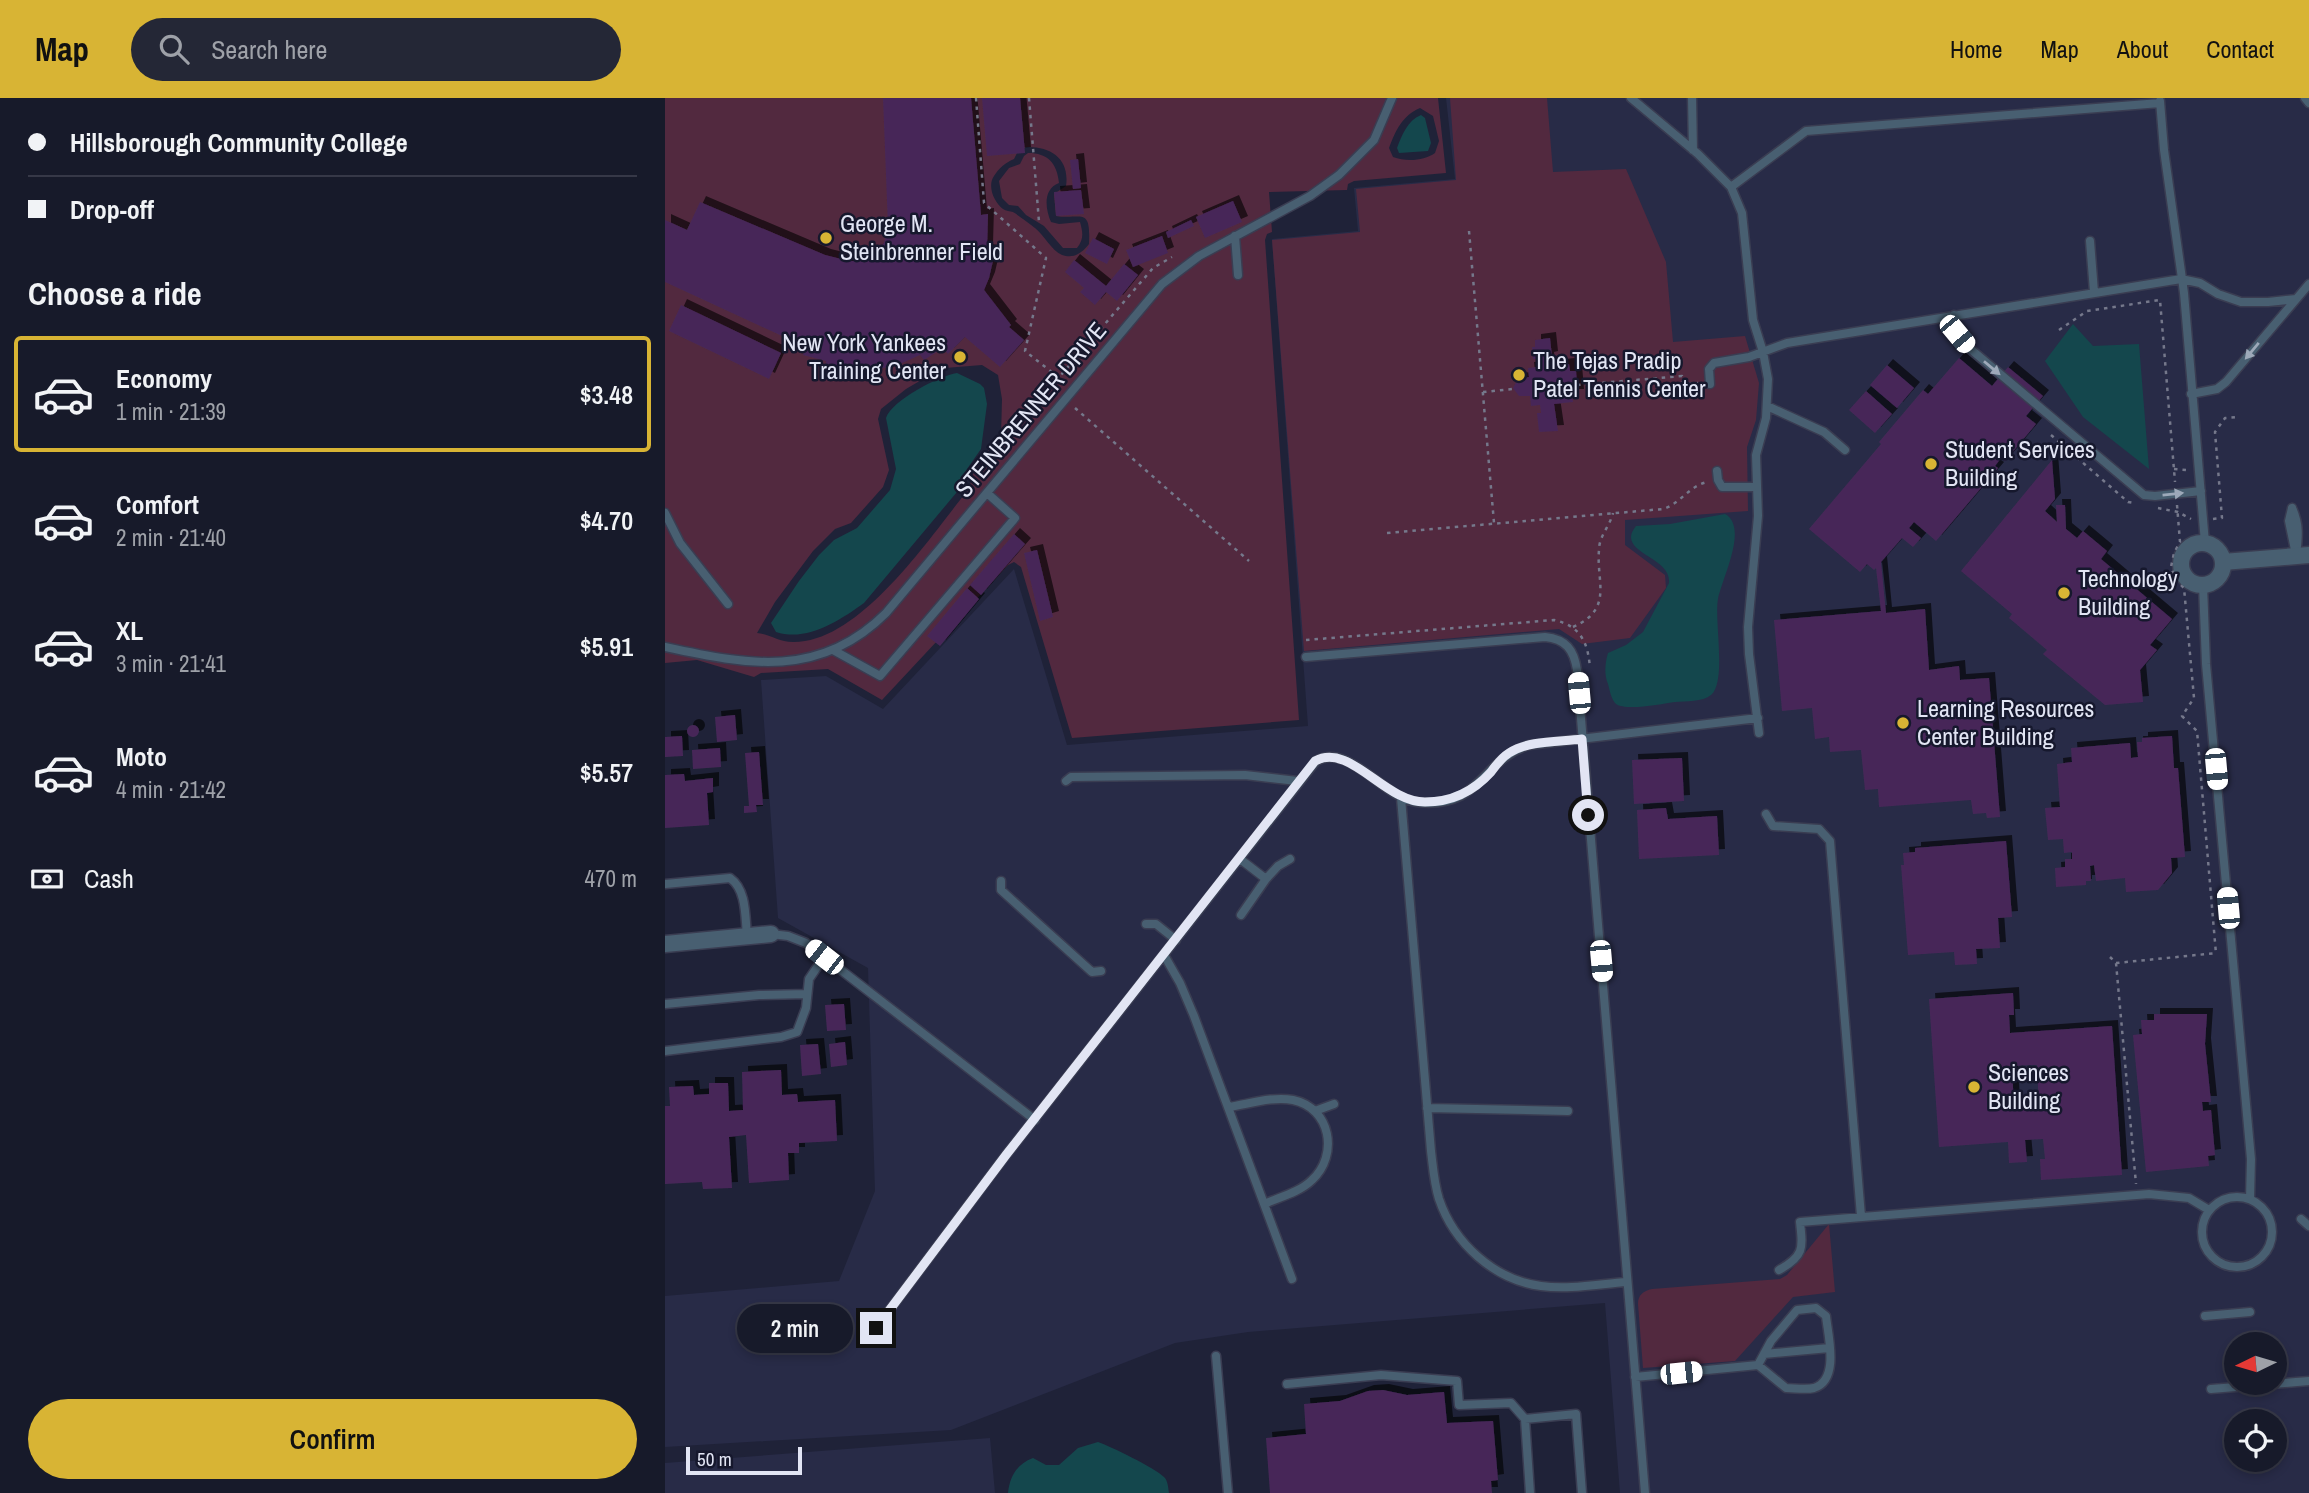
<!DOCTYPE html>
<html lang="en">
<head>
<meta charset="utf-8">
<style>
	:root { --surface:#171a2a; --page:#242736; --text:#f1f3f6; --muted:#9ea1a8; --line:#363847; --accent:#d8b434 }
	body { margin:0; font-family:"Archivo Narrow",sans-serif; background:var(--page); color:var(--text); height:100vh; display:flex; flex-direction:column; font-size:26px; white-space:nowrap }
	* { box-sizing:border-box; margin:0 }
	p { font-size:23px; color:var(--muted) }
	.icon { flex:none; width:38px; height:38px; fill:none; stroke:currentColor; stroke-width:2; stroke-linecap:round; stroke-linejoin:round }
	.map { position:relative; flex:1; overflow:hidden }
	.drawer { display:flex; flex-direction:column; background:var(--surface); width:665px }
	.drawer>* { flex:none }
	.banner { display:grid; align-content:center; height:154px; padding:0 28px; background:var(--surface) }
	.needle { width:46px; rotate:265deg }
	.fabs { position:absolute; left:1559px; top:1234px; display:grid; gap:14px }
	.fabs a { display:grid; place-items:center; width:63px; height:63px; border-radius:50%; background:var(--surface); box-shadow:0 4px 10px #0003,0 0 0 2px var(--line); font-size:35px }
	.scale { position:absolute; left:21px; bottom:18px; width:116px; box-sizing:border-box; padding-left:7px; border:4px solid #e2e5f4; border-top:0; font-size:19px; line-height:24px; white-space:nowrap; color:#e2e5f4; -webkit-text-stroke:5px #16182d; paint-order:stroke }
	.end { position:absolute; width:32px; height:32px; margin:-16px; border:9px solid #e2e5f4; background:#111; box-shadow:0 0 0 4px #111 }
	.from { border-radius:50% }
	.bubble { position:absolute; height:49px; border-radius:24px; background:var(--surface); box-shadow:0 4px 10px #0003,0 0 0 2px var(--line); font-size:23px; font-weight:600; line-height:49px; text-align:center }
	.car { position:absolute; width:21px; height:42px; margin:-21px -10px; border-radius:9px; box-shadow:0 0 5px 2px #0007; background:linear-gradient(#fff 24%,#345 0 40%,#fff 0 76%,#345 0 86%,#fff 0) }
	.banner b { display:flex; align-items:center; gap:24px; height:66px; font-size:26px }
	.banner b+b { border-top:2px solid var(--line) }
	.banner i { width:18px; height:18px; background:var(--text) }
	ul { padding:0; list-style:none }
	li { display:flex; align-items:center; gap:21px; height:116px; margin:0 14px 10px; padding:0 14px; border:4px solid transparent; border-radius:7px }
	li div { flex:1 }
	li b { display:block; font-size:26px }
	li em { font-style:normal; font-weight:600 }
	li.on { border-color:var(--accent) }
	li>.icon { width:63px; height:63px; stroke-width:1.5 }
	h2 { padding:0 28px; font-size:32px; line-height:84px }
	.pay { display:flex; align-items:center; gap:18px; height:77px; padding:0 28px; font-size:26px }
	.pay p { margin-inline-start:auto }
	.action { display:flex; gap:14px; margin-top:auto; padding:14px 28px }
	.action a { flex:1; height:80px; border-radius:42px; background:var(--accent); color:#111; font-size:28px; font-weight:600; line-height:80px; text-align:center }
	header { display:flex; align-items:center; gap:42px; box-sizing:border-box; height:98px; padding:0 35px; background:var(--accent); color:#111 }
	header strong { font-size:33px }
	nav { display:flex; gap:38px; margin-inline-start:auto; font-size:24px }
	.search { width:490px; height:63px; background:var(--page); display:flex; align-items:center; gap:18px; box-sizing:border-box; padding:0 24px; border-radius:38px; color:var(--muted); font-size:26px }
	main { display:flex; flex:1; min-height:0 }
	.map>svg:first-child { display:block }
</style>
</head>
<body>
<header>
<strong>Map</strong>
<div class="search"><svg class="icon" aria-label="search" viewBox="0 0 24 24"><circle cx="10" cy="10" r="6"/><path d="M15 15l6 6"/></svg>Search here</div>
<nav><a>Home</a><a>Map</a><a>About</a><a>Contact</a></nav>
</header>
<main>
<section class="drawer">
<div class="banner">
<b><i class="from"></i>Hillsborough Community College</b>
<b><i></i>Drop-off</b>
</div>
<h2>Choose a ride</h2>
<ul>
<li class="on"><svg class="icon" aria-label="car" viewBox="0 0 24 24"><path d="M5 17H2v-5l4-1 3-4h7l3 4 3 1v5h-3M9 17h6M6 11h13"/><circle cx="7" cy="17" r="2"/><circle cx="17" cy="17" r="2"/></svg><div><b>Economy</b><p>1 min · 21:39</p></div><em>$3.48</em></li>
<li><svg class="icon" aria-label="car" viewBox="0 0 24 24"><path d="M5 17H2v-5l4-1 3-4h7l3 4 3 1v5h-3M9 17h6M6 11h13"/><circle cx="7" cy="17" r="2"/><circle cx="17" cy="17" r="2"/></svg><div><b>Comfort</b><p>2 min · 21:40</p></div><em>$4.70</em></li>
<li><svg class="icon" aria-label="car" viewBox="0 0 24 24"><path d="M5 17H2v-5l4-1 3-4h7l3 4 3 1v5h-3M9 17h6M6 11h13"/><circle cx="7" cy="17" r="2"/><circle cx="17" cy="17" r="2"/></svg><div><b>XL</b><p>3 min · 21:41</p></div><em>$5.91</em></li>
<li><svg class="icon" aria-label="car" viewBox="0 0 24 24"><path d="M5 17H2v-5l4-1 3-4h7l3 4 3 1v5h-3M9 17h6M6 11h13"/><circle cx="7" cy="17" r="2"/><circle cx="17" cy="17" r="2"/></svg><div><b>Moto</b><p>4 min · 21:42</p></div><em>$5.57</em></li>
</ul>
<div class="pay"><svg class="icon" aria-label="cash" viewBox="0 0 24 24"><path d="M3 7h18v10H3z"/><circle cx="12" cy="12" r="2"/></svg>Cash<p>470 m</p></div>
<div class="action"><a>Confirm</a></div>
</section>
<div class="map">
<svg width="1644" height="1395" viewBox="0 0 1644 1395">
	<defs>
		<filter id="shadow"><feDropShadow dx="6" dy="-6" stdDeviation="0" flood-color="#0009"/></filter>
	</defs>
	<rect width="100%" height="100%" fill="#1f2238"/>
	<path fill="#282b47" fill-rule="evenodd" d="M781 0H1644V1395H955L940 1205 583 1234 510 1245 286 1332 0 1349V1198L174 1183 210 1093 203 870 113 820 96 582 161 578 218 611 349 471 402 647 643 628 607 141 693 133 689 90 790 81ZM1572 1246H1610V1284H1572ZM1572 1323H1610V1362H1572Z
		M325 1340 330 1395H0V1365Z"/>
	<path fill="#52293f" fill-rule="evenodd" d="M0 0H773L781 75 689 83 683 86 682 92 604 94 607 134 602 136 600 142 634 622 407 640 356 469 349 464 343 467 217 602 163 571 96 575 89 579 32 562 0 565ZM755 10 768 18 774 43 770 55C759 63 741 64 728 59L724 50C731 32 737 18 755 10ZM361 49C386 48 405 61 401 88L389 96 391 118C416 122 426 108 424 146 417 155 409 161 397 157 386 152 379 137 370 130 368 128 350 115 348 114 345 113 341 113 338 111 329 104 322 88 329 78 334 70 340 65 349 61L352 55ZM317 267 333 277 337 301 336 339C326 348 313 363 308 376 306 382 306 386 303 392 264 440 195 545 128 544 113 544 105 536 92 535L110 504 148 453 170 431 186 425 218 389 224 372 213 321 216 311 241 291 270 274 280 270Z
		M785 0H882L888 74 961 71 1001 164 1008 244 1080 238 1094 285 1091 322 1082 349 1083 413 960 422V447L1000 477 1001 490 965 540 917 546 894 531 639 553 607 142 695 134 691 91 791 82Z
		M363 55C383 55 392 65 394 85 378 91 380 110 386 124L394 126 415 124C418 135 419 141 412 150H398L379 128 361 117 353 108 344 107 337 100 334 83 344 70 355 66 359 58Z
		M1164 1126 1170 1194 1128 1199 1070 1263 978 1270 973 1206C973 1197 978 1193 987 1191L1115 1181 1122 1177Z"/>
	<path fill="#14474d" d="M756 17 760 20 766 45 763 53 734 55 732 50C737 37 742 23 756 17Z
		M1408 226 1428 248 1474 246 1484 371 1418 319 1380 263Z
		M292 275 315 286 319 290 322 306 316 351 302 371 297 388 199 505C174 523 142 544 111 534L106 525 134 483 154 457 169 442 192 430 225 392 231 371 221 320C227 302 274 278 292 275Z
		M1060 416C1084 429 1057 480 1053 501 1049 523 1062 583 1046 597 1038 604 1020 603 1010 604 997 606 961 613 951 606 946 601 945 593 943 586 939 577 940 565 943 555L961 547 978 534 1004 485C1007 458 949 455 971 428L1005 426Z
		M433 1344C445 1348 490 1370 499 1379 503 1383 503 1389 504 1395H343C345 1378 352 1366 368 1360L381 1367H394L413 1350Z"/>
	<path fill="#472858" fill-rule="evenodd" filter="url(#shadow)" d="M218 0H306L316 117 323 116 322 152 330 154 324 180 319 192 346 227 344 229 359 242 335 269 300 239 283 256 278 250 259 262 255 257 235 266 210 272 186 274 160 271 161 263 138 257 141 249 0 184V122L22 132 35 104 160 157 184 163H195L206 158 219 145 223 129Z
		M317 0H355L360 55 322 58Z
		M413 61 416 90 408 91 405 62Z
		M416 92 419 116 391 118 389 94Z
		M568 103 577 124 540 140 531 119Z
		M526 122 529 128 503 140 501 134Z
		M497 138 503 155 468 169 461 152Z
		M428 140 449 151 442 166 420 155Z
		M409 162 441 188 459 166 473 177 452 203 441 194 430 207 415 194 419 190 400 174Z
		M16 207 116 255 104 281 4 233Z
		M885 240 887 259 883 260 884 268 904 266 905 273H911L913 297H907L908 304 889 306 893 333 874 334 872 315H876L875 307 866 308 865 298H854L848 290 853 281 864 279 863 270 872 269 871 261H868L867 249H870V242Z
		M1294 260 1327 288 1343 269 1378 298 1361 318 1371 326 1340 363 1336 360 1330 368 1333 370 1271 443 1249 424 1244 430 1256 440 1248 449 1237 440 1216 464 1221 515 1260 511 1264 572 1294 568 1295 582 1324 580 1335 719 1322 720 1321 715 1308 716 1306 702 1214 709 1213 691 1200 692 1196 652 1165 654 1164 639 1150 641 1147 610 1117 613 1109 522 1216 513 1211 470 1209 472 1202 466 1195 474 1144 431 1216 346 1214 344 1258 292 1263 296Z
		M1222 267 1249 290 1232 310 1205 287Z
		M1201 293 1227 316 1210 335 1184 312Z
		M1387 362 1390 401 1380 413 1392 424 1391 407H1400L1401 431 1412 440 1418 433 1442 453 1436 461 1507 521 1485 547 1492 552 1475 572 1478 604 1440 607 1378 556 1382 552 1344 520 1347 516 1296 473Z
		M349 436 360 446 316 497 305 487Z
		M372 452 388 519 375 523 359 455Z
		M302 490 314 501 275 548 262 538Z
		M70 617 72 642 52 644 50 619Z
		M22 633a6 6 0 1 1 12 0a6 6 0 1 1-12 0Z
		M17 638 18 658 0 659V639Z
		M1507 638 1509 670H1513L1520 759 1506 760 1507 775 1493 792 1461 794 1460 780 1431 783 1429 767 1425 768 1426 783H1421V787L1391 789 1390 770 1400 769V761H1407V754L1399 755 1398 741 1383 742 1380 710 1395 709 1392 666 1407 664 1406 650 1465 645 1466 660 1473 659 1472 644H1477V640Z
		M55 650 56 669 28 671 27 652Z
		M94 654 98 707H91L92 714 79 715V708H84L80 655Z
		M1017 660 1019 703 969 706 967 662Z
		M19 676 20 683 48 680V694L42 695 44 727 0 730V677Z
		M1001 710 1003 721 1052 718 1054 757 974 761 972 712Z
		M1341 743 1347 819 1333 820 1335 850 1311 851 1312 866 1290 867 1289 854 1243 857 1236 767H1239L1238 755 1250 754V750Z
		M1348 895 1349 917H1344L1345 935 1447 928 1457 1077 1376 1082 1375 1061H1380L1378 1041 1360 1042 1362 1064 1344 1065 1343 1044 1274 1049 1264 901ZM1372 967 1374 1009 1349 1010 1347 968Z
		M179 906 181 932 162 933 160 907Z
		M1489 916H1542L1540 946 1546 1004H1537L1538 1013 1546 1012 1550 1057 1543 1058 1544 1068 1481 1074 1468 937 1477 936 1476 922H1489Z
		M180 944 182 967 166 969 164 946Z
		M153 946 156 976 137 978 135 947Z
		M116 972 117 997 132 996 133 1004 170 1002 172 1043 134 1045V1055H123L124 1082 84 1085 81 1037 64 1039 67 1090 38 1091 37 1084 0 1086V1008H5L4 989 28 988 29 997 44 996V985H63L64 1013 78 1012 77 974Z
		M718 1292 742 1297 779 1294 782 1325 828 1323 833 1382 826 1383 827 1395H605L601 1340 641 1336 639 1306 675 1303 703 1293Z"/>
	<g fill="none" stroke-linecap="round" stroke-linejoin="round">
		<g stroke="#3a3d52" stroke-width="11">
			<path id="lane" d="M966 0 1033 56 1066 89 1077 115 1088 222 1098 254 1103 281 1101 320 1091 357 1093 418 1083 529 1084 556 1094 635
				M1027 0 1028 52
				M1640 0 1644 5
				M1495 3 1499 52 1519 195 1540 445
				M1066 89 1141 33 1495 5
				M570 138 573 177
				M1425 143 1429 194
				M1289 217 1292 236 1303 249 1479 397 1490 398 1536 393
				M1045 286 1044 271 1049 265 1084 259 1122 245 1516 181 1535 185 1553 196 1576 204H1603L1631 201
				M1526 296 1552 291 1561 284 1644 186
				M1102 308 1159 334 1180 352
				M1052 373 1053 382 1057 389H1092
				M1627 410C1635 427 1633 440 1631 458
				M1627 410 1624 423 1630 452
				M0 415 15 445 63 506
				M1538 487 1541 566 1586 1061 1585 1101
				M0 549C83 567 155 581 221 515L497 186 534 158 645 98 674 77 709 42 727 0
				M168 552 215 578 350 420 322 395
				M641 559 880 539C901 541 909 552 912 572L980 1395
				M401 683 406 679 580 677 632 683
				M736 700 766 1053C768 1069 769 1085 774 1101 789 1145 829 1182 876 1188 904 1192 934 1186 962 1184
				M1101 716 1108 728 1154 731 1165 743 1196 1118
				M575 761 601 781 613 768 625 761
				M336 783V792L427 874 436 873
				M0 786 65 780C82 792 80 819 82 838
				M576 817 601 781
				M481 826H491L511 842
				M106 836 123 838 141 845 370 1022
				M499 857 515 885 529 918 627 1181
				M0 906 94 897 142 896
				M0 953 116 939 132 934 141 910 144 881 159 859
				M564 1009C584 1006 608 998 628 1002 666 1010 674 1057 647 1082 635 1094 615 1099 599 1106
				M762 1010 903 1013
				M650 1013 669 1006
				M1537 1134a35 35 0 1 1 70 0a35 35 0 1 1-70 0Z
				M1636 1121 1644 1128
				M1114 1172C1139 1158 1138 1151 1135 1124L1484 1096 1524 1100 1544 1112
				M1540 1218 1585 1214
				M211 1230 341 1057 651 663C684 644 718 700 752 704 818 711 816 661 864 647L1093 620
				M1099 1256 1164 1250
				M551 1258 563 1395
				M970 1279 1093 1267 1106 1243 1132 1212 1151 1210 1161 1218C1163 1238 1175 1282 1149 1290 1141 1292 1129 1290 1121 1290L1093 1267
				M622 1286 716 1277 792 1283 794 1307 846 1305 860 1321
				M1546 1291 1644 1283
				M865 1395 860 1321 911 1316 917 1395"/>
		</g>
		<g stroke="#3a3d52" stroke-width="19">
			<path id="street" d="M1516 466a21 21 0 1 1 42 0a21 21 0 1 1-42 0Z
				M1558 464 1644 457
				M0 846 106 836"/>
		</g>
		<path stroke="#75788b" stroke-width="2.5" stroke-dasharray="3.5 5" stroke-linecap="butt" d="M311 0 319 105 381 160 360 253 393 279
			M364 0 374 124
			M804 133 829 425
			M1394 232 1422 213 1495 202 1510 384
			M912 287 1017 278 1018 286 1033 285
			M818 294 848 291
			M410 310 584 463
			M1386 337 1463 404 1469 405
			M341 341 488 170 507 159
			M1509 371 1522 372
			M1512 407 1515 444 1509 455 1506 469 1511 482 1519 490 1529 600 1517 618 1532 633 1551 856
			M1493 410 1513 414 1526 421
			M1548 421 1557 420 1550 334 1560 320 1573 319
			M722 435 998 411C1015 406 1024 388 1042 384
			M908 529C949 511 931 484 934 452 934 438 945 428 948 415
			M641 542 889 522C916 528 923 545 925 570
			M1445 859 1451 865 1471 1086
			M1451 865 1552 855"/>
		<use href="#lane" stroke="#485f71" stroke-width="8"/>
		<use href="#street" stroke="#485f71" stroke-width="16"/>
	</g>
	<defs><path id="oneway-solid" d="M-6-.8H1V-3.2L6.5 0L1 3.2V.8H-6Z" transform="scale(1.75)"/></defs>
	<g fill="#9da9b9">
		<use href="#oneway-solid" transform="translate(1587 253) rotate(130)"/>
		<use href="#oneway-solid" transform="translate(1327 270) rotate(40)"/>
		<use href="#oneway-solid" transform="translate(1508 396) rotate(-6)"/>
	</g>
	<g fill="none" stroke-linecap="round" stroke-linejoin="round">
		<path stroke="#e2e5f4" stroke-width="9" d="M211 1230 341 1057 650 663C685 644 719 704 760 704 787 704 808 694 826 674 831 667 836 660 844 655 864 642 894 644 917 641L923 717"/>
	</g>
	<g fill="#d8b434" stroke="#16182d" stroke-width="2.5">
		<circle cx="161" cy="140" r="7"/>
		<circle cx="295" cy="259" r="7"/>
		<circle cx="854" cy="277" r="7"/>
		<circle cx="1266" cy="366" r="7"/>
		<circle cx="1399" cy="495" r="7"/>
		<circle cx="1238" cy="625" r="7"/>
		<circle cx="1309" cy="989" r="7"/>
	</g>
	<g text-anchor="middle" stroke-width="5" stroke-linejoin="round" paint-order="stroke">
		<g font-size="24" fill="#e2e5f4" stroke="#16182d" text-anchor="start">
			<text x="175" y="134">George M.<tspan x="175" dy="28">Steinbrenner Field</tspan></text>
			<text x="281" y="253" text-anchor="end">New York Yankees<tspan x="281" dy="28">Training Center</tspan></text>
			<text x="868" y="271">The Tejas Pradip<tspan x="868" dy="28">Patel Tennis Center</tspan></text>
			<text x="1280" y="360">Student Services<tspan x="1280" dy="28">Building</tspan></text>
			<text x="1413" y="489">Technology<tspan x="1413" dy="28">Building</tspan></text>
			<text x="1252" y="619">Learning Resources<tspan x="1252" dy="28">Center Building</tspan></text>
			<text x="1323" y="983">Sciences<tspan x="1323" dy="28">Building</tspan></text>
		</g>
		<g font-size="24" fill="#e2e5f4" stroke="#16182d">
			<text transform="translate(366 312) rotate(-50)" y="8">STEINBRENNER DRIVE</text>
		</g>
	</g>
</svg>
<div class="fabs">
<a><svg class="needle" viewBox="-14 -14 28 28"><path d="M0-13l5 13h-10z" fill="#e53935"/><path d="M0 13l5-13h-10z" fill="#9ea1a8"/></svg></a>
<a><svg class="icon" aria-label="locate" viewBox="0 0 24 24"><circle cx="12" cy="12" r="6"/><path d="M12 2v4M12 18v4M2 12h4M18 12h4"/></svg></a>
</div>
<div class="scale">50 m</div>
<i class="end from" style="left:923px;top:717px"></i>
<i class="end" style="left:211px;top:1230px"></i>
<div class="bubble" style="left:72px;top:1206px;width:116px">2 min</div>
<i class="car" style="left:1292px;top:236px;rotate:140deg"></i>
<i class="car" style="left:914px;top:595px;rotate:355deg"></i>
<i class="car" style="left:1551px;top:671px;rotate:175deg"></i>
<i class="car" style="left:1563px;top:810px;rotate:355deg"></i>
<i class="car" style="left:159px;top:859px;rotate:308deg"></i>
<i class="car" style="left:936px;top:863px;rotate:175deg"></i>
<i class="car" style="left:1016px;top:1275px;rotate:84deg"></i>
</div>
</main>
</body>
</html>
